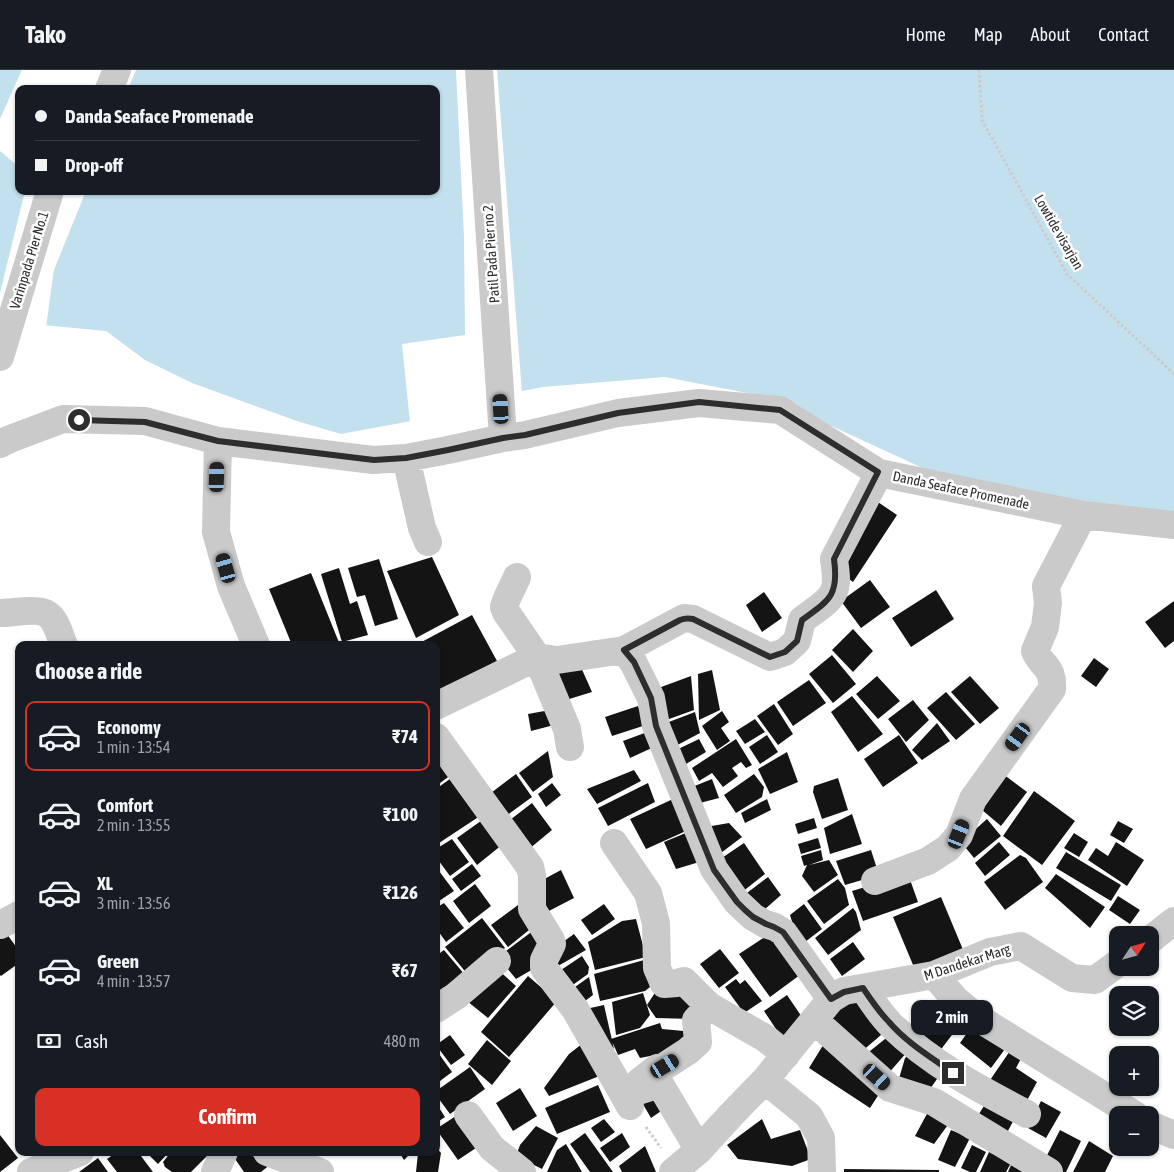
<!DOCTYPE html>
<html lang="en">
<head>
<meta charset="utf-8">
<style>
	:root { --surface:#171b24; --page:#242831; --text:#f1f3f6; --muted:#9ea1a6; --line:#363941; --accent:#d93025 }
	body { margin:0; font-family:"Asap Condensed",sans-serif; background:var(--page); color:var(--text); height:100vh; display:flex; flex-direction:column; font-size:19px; white-space:nowrap }
	* { box-sizing:border-box; margin:0 }
	p { font-size:16px; color:var(--muted) }
	.icon { flex:none; width:28px; height:28px; fill:none; stroke:currentColor; stroke-width:2; stroke-linecap:round; stroke-linejoin:round }
	.map { position:relative; flex:1; overflow:hidden }
	.drawer { position:absolute; left:15px; top:571px; width:425px; height:515px; display:flex; flex-direction:column; background:var(--surface); border-radius:10px; box-shadow:0 1px 4px #0004 }
	.drawer>* { flex:none }
	.hud { position:absolute; left:15px; top:15px; width:425px; height:110px; border-radius:10px; box-shadow:0 1px 4px #0004; display:grid; align-content:center; height:110px; padding:0 20px; background:var(--surface) }
	.needle { width:32px; rotate:54deg }
	.fabs { position:absolute; left:1109px; top:856px; display:grid; gap:10px }
	.fabs a { display:grid; place-items:center; width:50px; height:50px; border-radius:10px; background:var(--surface); box-shadow:0 1px 4px #0004; font-size:25px }
	.end { position:absolute; width:22px; height:22px; margin:-11px; border:6px solid #2d2d2d; background:#fff; box-shadow:0 0 0 2px #fff }
	.from { border-radius:50% }
	.bubble { position:absolute; height:35px; border-radius:10px; background:var(--surface); box-shadow:0 1px 4px #0004; font-size:16px; font-weight:700; line-height:35px; text-align:center }
	.car { position:absolute; width:15px; height:30px; margin:-15px -8px; border-radius:6px; box-shadow:0 0 4px 1px #0007; background:linear-gradient(#222 24%,#8ab4d8 0 40%,#222 0 76%,#8ab4d8 0 86%,#222 0) }
	.hud b { display:flex; align-items:center; gap:18px; height:48px; font-size:19px }
	.hud b+b { border-top:1px solid var(--line) }
	.hud i { width:12px; height:12px; background:var(--text) }
	ul { padding:0; list-style:none }
	li { display:flex; align-items:center; gap:15px; height:70px; margin:0 10px 8px; padding:0 10px; border:2px solid transparent; border-radius:10px }
	li div { flex:1 }
	li b { display:block; font-size:19px }
	li em { font-style:normal; font-weight:700 }
	li.on { border-color:var(--accent) }
	li>.icon { width:45px; height:45px; stroke-width:1.5 }
	h2 { padding:0 20px; font-size:22px; line-height:60px }
	.pay { display:flex; align-items:center; gap:12px; height:55px; padding:0 20px; font-size:19px }
	.pay p { margin-inline-start:auto }
	.button { display:flex; gap:10px; margin-top:auto; padding:10px 20px }
	.button a { flex:1; height:58px; border-radius:10px; background:var(--accent); color:#fff; font-size:20px; font-weight:700; line-height:58px; text-align:center }
	header { display:flex; align-items:center; gap:30px; box-sizing:border-box; height:70px; padding:0 25px; background:var(--surface); border-bottom:1px solid var(--line) }
	header strong { font-size:24px }
	nav { display:flex; gap:28px; margin-inline-start:auto; font-size:18px }
	.map>svg:first-child { display:block }
</style>
</head>
<body>
<header>
<strong>Tako</strong>
<nav><a>Home</a><a>Map</a><a>About</a><a>Contact</a></nav>
</header>
<div class="map">
<svg width="1174" height="1102" viewBox="0 0 1174 1102">
	<rect width="100%" height="100%" fill="#fff"/>
	<path fill="#c3e0ee" d="M0 0H22L0 50Z
		M136 0H464L476 336 411 351 341 364 297 351 192 313 145 290 106 261 32 254 86 121H436V19H128Z
		M496 0H1174V449L970 420 823 352 794 332 665 307 543 317 517 322Z
		M0 81 19 97V121H25L0 223Z"/>
	<path fill="#fff" d="M22 0H25L16 22 2 51 0 53V49Z
		M456 0H466L482 269 478 336 476 338 410 353 402 274 465 265 464 167Z
		M493 0H497L522 323 517 324 514 322 516 318Z
		M55 191 46 258 31 257 30 254Z"/>
	<path fill="#141414" d="M875 430 897 445 853 512 841 503Z
		M432 487 459 545 416 568 387 501Z
		M379 489 398 549 375 556 365 525 357 527 348 498Z
		M339 498 350 534 357 531 368 565 342 572 321 504Z
		M311 503 340 575H292L269 519Z
		M870 510 890 537 861 558 841 531Z
		M936 520 954 549 911 577 892 548Z
		M764 522 782 548 762 562 746 535Z
		M1174 531V571L1165 578 1145 552Z
		M472 545 497 591 436 623V575H416Z
		M853 559 873 581 853 602 832 580Z
		M832 585 856 614 833 633 809 604Z
		M1094 588 1109 599 1096 617 1081 606Z
		M580 595 592 622 566 630 556 604Z
		M712 600 720 640 699 650 698 604Z
		M691 606 694 640 658 653 653 620Z
		M877 606 900 631 878 649 856 624Z
		M970 606 999 638 980 654 951 622Z
		M809 610 826 633 793 656 777 632Z
		M946 622 975 654 956 670 927 638Z
		M852 626 883 664 858 682 831 642Z
		M913 630 929 650 906 672 888 649Z
		M774 634 793 664 778 675 757 646Z
		M638 636 646 655 612 666 605 647Z
		M550 640 554 655 531 661 528 644Z
		M722 641 729 652 721 658 730 671 717 680 702 656Z
		M695 642 700 663 670 679 661 655Z
		M755 649 765 662 745 674 736 661Z
		M937 653 950 671 922 690 912 680Z
		M650 661 656 676 630 688 623 671Z
		M767 665 778 682 760 694 749 677Z
		M899 665 918 693 883 717 864 689Z
		M699 669 706 682 681 697 674 681Z
		M736 669 752 695 746 698 741 692 732 698 738 706 723 717 712 703 699 711 692 698Z
		M548 681 553 707 533 722 519 703Z
		M787 682 798 712 770 724 758 699Z
		M436 683 451 705 436 716Z
		M634 700 641 711 597 734 587 719Z
		M999 701 1027 722 1001 756 975 734Z
		M516 704 532 727 499 751 483 729Z
		M754 704 764 717 762 727 736 743 724 725Z
		M454 706 483 744 436 775V719Z
		M838 708 848 740 822 749 813 722 814 716Z
		M712 709 719 728 696 734 687 719Z
		M552 713 561 725 546 737 538 724Z
		M648 713 655 732 608 756 598 738Z
		M1034 721 1075 751 1042 795 1003 766Z
		M673 729 686 761 646 779 630 749Z
		M767 729 771 740 745 753 741 743Z
		M532 733 552 760 523 784 502 756Z
		M852 744 862 774 830 784 824 758Z
		M485 748 503 774 477 795 457 768Z
		M814 748 817 758 798 764 795 754Z
		M987 749 1001 766 974 788 961 772Z
		M1118 751 1133 759 1124 773 1110 765Z
		M729 753 742 767 713 789 700 758Z
		M693 760 706 790 676 799 664 772Z
		M1074 763 1088 772 1079 787 1064 778Z
		M818 768 821 778 801 784 798 774Z
		M452 769 469 792 450 806 436 787V779Z
		M999 772 1010 785 985 806 975 793Z
		M1116 772 1144 790 1127 816 1088 790 1096 778 1108 786Z
		M744 773 765 804 737 826 713 794Z
		M821 780 823 790 809 795 829 790 838 805 814 822 802 806 807 795 804 796 801 786Z
		M871 780 879 805 845 815 836 791Z
		M1066 782 1121 815 1111 831 1056 798Z
		M1020 785 1026 788 1043 812 1005 840 984 812Z
		M472 794 481 806 461 821 452 809Z
		M436 797 454 821 436 833Z
		M561 800 574 828 545 843 535 814Z
		M908 804 918 832 863 851 852 821Z
		M1056 804 1105 837 1090 858 1045 818Z
		M768 807 781 825 757 846 739 829Z
		M838 809 845 818 849 835 824 854 807 831Z
		M475 814 491 836 469 853 453 831Z
		M1118 826 1140 840 1130 854 1109 840Z
		M941 827 964 882 916 902 893 847Z
		M444 833 464 858 446 872 436 858V838Z
		M604 834 615 849 592 865 581 850Z
		M804 834 822 859 805 872 793 855 790 845Z
		M518 835 534 856 508 877 491 855Z
		M853 838 856 842 861 860 828 885 815 868Z
		M482 848 505 878 468 905 445 877Z
		M636 849 646 887 595 900 588 872 622 851Z
		M534 860 549 878 540 895 516 909 498 887Z
		M771 863 804 902 770 927 739 884Z
		M7 864 19 881V893L1 906 0 905V869Z
		M574 864 586 880 551 900 553 879Z
		M853 872 865 889 842 906 830 889Z
		M720 879 739 903 719 918 700 894Z
		M444 880 465 905 442 925 436 918V886Z
		M582 886 589 897 588 904 563 922 552 906Z
		M644 890 650 917 645 921 600 931 594 904Z
		M496 898 516 916 488 948 467 931Z
		M528 906 557 931 509 987 481 962Z
		M589 907 593 925 577 937 568 922Z
		M736 909 740 914 745 910 762 931 744 943 725 917Z
		M674 915 698 946 693 949 656 948 647 935 658 918Z
		M643 923 650 945 640 958 616 965 612 932Z
		M857 923 888 959 860 983 829 946Z
		M787 925 804 950 784 971 764 941Z
		M604 935 614 979 581 940Z
		M931 935 958 957 939 982 914 959Z
		M660 953 662 959 684 961 690 974 654 995 650 986 640 988 635 979 618 985 611 969Z
		M972 956 1005 979 991 998 960 973Z
		M450 965 465 985 451 995 436 975Z
		M890 965 908 981 887 1005 865 985Z
		M487 970 511 991 492 1015 468 994Z
		M587 970 602 1005 549 1026 544 1018 569 984Z
		M825 972 881 1021 870 1038 809 998Z
		M1014 975 1025 981 1016 998 1037 1012 1024 1036 986 1016Z
		M914 981 942 1002 925 1026 898 1012 905 988Z
		M439 984 452 1002 436 1014V987Z
		M470 997 485 1019 450 1044 436 1025V1021Z
		M598 1015 610 1042 557 1064 545 1038Z
		M520 1018 537 1046 513 1061 496 1033Z
		M657 1018 667 1037 651 1048 640 1029Z
		M987 1031 1016 1046 1003 1070 974 1052Z
		M1041 1031 1061 1042 1046 1068 1028 1058Z
		M436 1033 445 1047 436 1053Z
		M929 1040 950 1052 934 1074 915 1066Z
		M462 1042 482 1074 458 1090 436 1059Z
		M604 1049 615 1062 601 1072 591 1058Z
		M762 1049 771 1069 800 1060 811 1089 792 1096 738 1089 727 1075Z
		M536 1056 558 1068 542 1099 516 1086 520 1075Z
		M951 1060 970 1068 955 1097 938 1090Z
		M1060 1060 1081 1071 1066 1102H1055L1042 1095Z
		M585 1063 613 1102H590L570 1074Z
		M622 1063 630 1077 610 1092 600 1078Z
		M0 1065 18 1088 0 1102Z
		M1089 1071 1113 1086 1105 1102H1073Z
		M566 1074 582 1102H547L557 1080Z
		M972 1075 986 1082 976 1102H970L961 1098Z
		M645 1076 656 1102H622L619 1096Z
		M436 1077 441 1083 438 1102H416L418 1083 436 1082Z
		M117 1082H138L153 1102H117L107 1089Z
		M146 1082H169L158 1094Z
		M171 1082H204L207 1086 191 1102H172L165 1097 163 1092Z
		M237 1082H243L271 1094 261 1102H244L233 1086Z
		M399 1082H412L404 1090Z
		M989 1082 1011 1093 1006 1102H980Z
		M98 1088 108 1102H79Z
		M1011 1095 1025 1102H1008Z
		M844 1099 939 1100V1102H844Z"/>
	<g fill="none" stroke-linecap="round" stroke-linejoin="round">
		<path stroke="#cacaca" stroke-width="3" stroke-dasharray="2.5 2.5" stroke-linecap="butt" d="M979 0 982 50 1067 204 1174 304
			M646 1057 661 1078"/>
		<path stroke="#cacaca" stroke-width="28" d="M479 0 503 368
			M109 19 117 0
			M0 287 50 121
			M218 371 216 462 231 516 256 575
			M0 374 10 369 63 349 145 351 218 371 373 390 406 388 448 380 503 368 525 365 618 343 699 333 780 340 879 403 1083 445 1174 455
			M406 388 422 458 428 472
			M517 507C513 517 507 526 504 537L506 542 537 587 567 659 570 677
			M0 543C11 543 39 538 47 544 56 549 60 566 64 575
			M624 580 633 592 651 628 656 656 714 799 737 832 753 847 765 854 775 857 783 862 831 929
			M436 636 537 587 557 590 624 580 684 548 693 549 770 587 785 582 797 571 802 550C812 542 829 533 834 521 838 512 835 499 834 489L879 403
			M436 667 530 797 532 805V839L551 870 552 874 544 890V898L575 939 630 1036
			M614 773 648 823 656 853 657 898 664 914 677 913 684 911 709 936 765 968 786 985
			M875 811 928 791 948 778 959 765 973 729 1052 619C1053 607 1050 600 1042 592 1039 588 1037 586 1035 581L1045 557 1048 533 1046 516 1083 445
			M0 855 19 845
			M1150 870 1174 851
			M934 905 956 930 975 946 1135 1045
			M863 918C872 931 880 944 891 955 930 993 979 1019 1027 1044
			M436 939 456 926 497 891
			M814 950 890 1018 934 1032 1049 1102
			M765 1010 809 1046 821 1068 822 1102
			M636 1022 639 1012 657 998 665 996 688 981 698 972 696 950 709 936
			M629 1024 654 1016H661L699 1080
			M468 1045 492 1078 522 1102
			M1150 1055 1174 1065
			M267 1082 320 1102
			M31 1102 80 1082
			M215 1102 224 1082
			M673 1102 699 1080 731 1045 765 1010 831 929 844 921 934 905 990 882 1021 876 1072 908 1095 910 1118 893"/>
	</g>
	<g fill="none" stroke-linecap="round" stroke-linejoin="round">
		<path stroke="#2d2d2d" stroke-width="6" d="M79 350 145 352 218 371 374 390 406 388 448 380 503 368 525 365 618 343 699 332 780 340 878 402 834 489C839 525 830 530 802 550L797 571 785 582 770 587 693 549C688 548 685 548 680 550L624 580 634 592 651 628 656 656 714 800 737 832 745 840 753 847 766 854 774 857 783 862 831 929 844 922 863 918C871 930 879 942 889 952 907 973 931 987 953 1003"/>
	</g>
	<g text-anchor="middle" stroke-width="5" stroke-linejoin="round" paint-order="stroke">
		<g font-size="14" fill="#2d2d2d" stroke="#fff">
			<text transform="translate(1059 162) rotate(60)" y="5">Lowtide visarjan</text>
			<text transform="translate(491 184) rotate(-94)" y="5">Patil Pada Pier no 2</text>
			<text transform="translate(29 190) rotate(-73)" y="5">Varinpada Pier No.1</text>
			<text transform="translate(961 420) rotate(12)" y="5">Danda Seaface Promenade</text>
			<text transform="translate(967 892) rotate(-18)" y="5">M Dandekar Marg</text>
		</g>
	</g>
</svg>
<div class="fabs">
<a><svg class="needle" viewBox="-14 -14 28 28"><path d="M0-13l5 13h-10z" fill="#e53935"/><path d="M0 13l5-13h-10z" fill="#9ea1a6"/></svg></a>
<a><svg class="icon" aria-label="layers" viewBox="0 0 24 24"><path d="M12 4l9 5-9 5-9-5zM3 14l9 5 9-5"/></svg></a>
<a>+</a>
<a>−</a>
</div>
<i class="end from" style="left:79px;top:350px"></i>
<i class="end" style="left:953px;top:1003px"></i>
<div class="bubble" style="left:911px;top:930px;width:82px">2 min</div>
<i class="car" style="left:501px;top:339px;rotate:356deg"></i>
<i class="car" style="left:217px;top:407px;rotate:2deg"></i>
<i class="car" style="left:226px;top:498px;rotate:344deg"></i>
<i class="car" style="left:1018px;top:667px;rotate:216deg"></i>
<i class="car" style="left:959px;top:764px;rotate:22deg"></i>
<i class="car" style="left:665px;top:996px;rotate:59deg"></i>
<i class="car" style="left:877px;top:1007px;rotate:132deg"></i>
<div class="hud">
<b><i class="from"></i>Danda Seaface Promenade</b>
<b><i></i>Drop-off</b>
</div>
<section class="drawer">
<h2>Choose a ride</h2>
<ul>
<li class="on"><svg class="icon" aria-label="car" viewBox="0 0 24 24"><path d="M5 17H2v-5l4-1 3-4h7l3 4 3 1v5h-3M9 17h6M6 11h13"/><circle cx="7" cy="17" r="2"/><circle cx="17" cy="17" r="2"/></svg><div><b>Economy</b><p>1 min · 13:54</p></div><em>₹74</em></li>
<li><svg class="icon" aria-label="car" viewBox="0 0 24 24"><path d="M5 17H2v-5l4-1 3-4h7l3 4 3 1v5h-3M9 17h6M6 11h13"/><circle cx="7" cy="17" r="2"/><circle cx="17" cy="17" r="2"/></svg><div><b>Comfort</b><p>2 min · 13:55</p></div><em>₹100</em></li>
<li><svg class="icon" aria-label="car" viewBox="0 0 24 24"><path d="M5 17H2v-5l4-1 3-4h7l3 4 3 1v5h-3M9 17h6M6 11h13"/><circle cx="7" cy="17" r="2"/><circle cx="17" cy="17" r="2"/></svg><div><b>XL</b><p>3 min · 13:56</p></div><em>₹126</em></li>
<li><svg class="icon" aria-label="car" viewBox="0 0 24 24"><path d="M5 17H2v-5l4-1 3-4h7l3 4 3 1v5h-3M9 17h6M6 11h13"/><circle cx="7" cy="17" r="2"/><circle cx="17" cy="17" r="2"/></svg><div><b>Green</b><p>4 min · 13:57</p></div><em>₹67</em></li>
</ul>
<div class="pay"><svg class="icon" aria-label="cash" viewBox="0 0 24 24"><path d="M3 7h18v10H3z"/><circle cx="12" cy="12" r="2"/></svg>Cash<p>480 m</p></div>
<div class="button"><a>Confirm</a></div>
</section>
</div>
</body>
</html>
